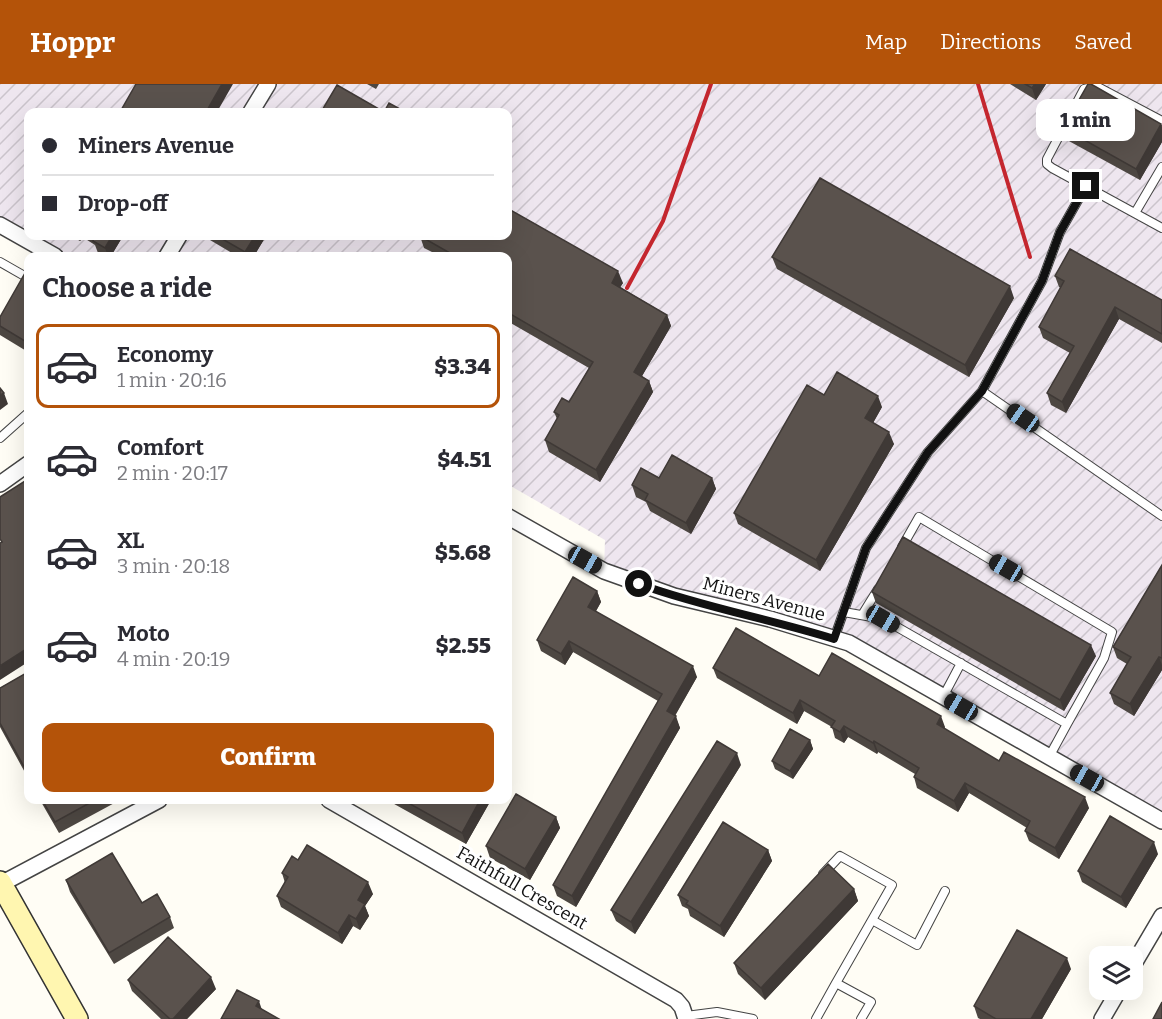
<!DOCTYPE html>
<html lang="en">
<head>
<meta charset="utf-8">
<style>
	:root { --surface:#fff; --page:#f7f7f7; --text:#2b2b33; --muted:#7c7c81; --line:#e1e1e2; --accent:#b45309 }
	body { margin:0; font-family:Bitter,serif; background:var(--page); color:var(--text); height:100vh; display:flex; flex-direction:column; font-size:22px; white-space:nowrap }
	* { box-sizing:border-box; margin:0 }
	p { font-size:20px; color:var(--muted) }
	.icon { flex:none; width:33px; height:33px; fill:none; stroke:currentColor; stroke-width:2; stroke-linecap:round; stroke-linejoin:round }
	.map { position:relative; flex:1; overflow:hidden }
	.panel { position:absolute; left:24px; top:168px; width:488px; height:552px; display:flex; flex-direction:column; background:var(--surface); border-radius:12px; box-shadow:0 6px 24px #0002 }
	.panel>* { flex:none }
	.top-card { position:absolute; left:24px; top:24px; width:488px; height:132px; border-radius:12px; box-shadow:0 6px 24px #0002; display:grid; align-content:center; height:132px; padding:0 18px; background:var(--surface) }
	.buttons { position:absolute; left:1089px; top:862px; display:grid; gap:12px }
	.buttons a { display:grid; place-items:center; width:54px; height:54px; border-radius:12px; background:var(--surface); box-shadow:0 6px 24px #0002; font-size:30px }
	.end { position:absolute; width:27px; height:27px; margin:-14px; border:8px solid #111; background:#fff; box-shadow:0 0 0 3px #fff }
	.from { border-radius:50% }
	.bubble { position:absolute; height:42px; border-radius:12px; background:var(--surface); box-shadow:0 6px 24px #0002; font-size:20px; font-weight:800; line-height:42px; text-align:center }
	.car { position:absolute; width:18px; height:36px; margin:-18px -9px; border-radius:8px; box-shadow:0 0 4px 2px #0007; background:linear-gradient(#222 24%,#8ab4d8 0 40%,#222 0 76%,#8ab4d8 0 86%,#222 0) }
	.top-card b { display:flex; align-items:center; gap:21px; height:57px; font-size:22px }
	.top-card b+b { border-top:2px solid var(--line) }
	.top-card i { width:15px; height:15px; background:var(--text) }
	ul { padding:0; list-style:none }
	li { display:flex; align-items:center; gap:18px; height:84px; margin:0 12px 9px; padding:0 6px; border:3px solid transparent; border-radius:12px }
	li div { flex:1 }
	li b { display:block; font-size:22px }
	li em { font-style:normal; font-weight:800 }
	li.active { border-color:var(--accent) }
	li>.icon { width:54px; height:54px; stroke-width:1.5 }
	h2 { padding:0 18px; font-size:27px; line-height:72px }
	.cta { display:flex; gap:12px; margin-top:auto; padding:12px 18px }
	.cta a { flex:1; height:69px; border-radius:12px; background:var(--accent); color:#fff; font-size:24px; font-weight:800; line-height:69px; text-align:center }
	header { display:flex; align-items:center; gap:36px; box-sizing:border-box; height:84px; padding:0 30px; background:var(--accent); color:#fff }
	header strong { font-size:28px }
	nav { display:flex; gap:33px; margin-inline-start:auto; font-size:21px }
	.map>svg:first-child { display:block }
</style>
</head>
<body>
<header>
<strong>Hoppr</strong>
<nav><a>Map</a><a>Directions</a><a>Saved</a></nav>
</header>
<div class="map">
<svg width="1162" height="935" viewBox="0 0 1162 935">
	<defs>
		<pattern id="industrial-furrows" width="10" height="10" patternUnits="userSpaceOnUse" patternTransform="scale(1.5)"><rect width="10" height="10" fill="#eee6ef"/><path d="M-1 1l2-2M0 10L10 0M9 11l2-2" fill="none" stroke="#cbc4cc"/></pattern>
	</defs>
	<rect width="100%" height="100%" fill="#fffdf5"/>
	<path fill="url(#industrial-furrows)" fill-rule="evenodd" d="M0 0H1162V737L849 559 604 487 605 456 507 400V172H55L0 141ZM28 28H507V152H28Z"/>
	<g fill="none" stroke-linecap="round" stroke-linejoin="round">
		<g stroke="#444" stroke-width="10">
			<path id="lane" d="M1162 37 1096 2 1084 5 1047 75V80L1052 84 1162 144
				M1135 129 1162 83
				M0 178 28 194
				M982 307 1162 432
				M0 354 28 329
				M902 463 919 433 1112 548 1104 574 1067 640
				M844 528 883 535 1067 640 1049 673
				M862 531 878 505
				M834 555 866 464 928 368 982 307 1042 197 1060 148 1086 102
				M943 613 961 579
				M823 790 840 772 892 801 836 899
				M872 836 917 861 945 807
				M686 932 717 928 753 935
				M816 935 836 899 871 918 861 935"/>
		</g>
		<g stroke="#444" stroke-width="18">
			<path id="street" d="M251 28 268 0
				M0 141 55 172
				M167 172 179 152
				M0 400 28 380
				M507 432 604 487 674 512 770 535 849 559 1162 737
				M329 716 676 916 682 923 686 935
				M1 800 159 716
				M1132 883 1162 832
				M1102 935 1119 906"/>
		</g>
		<g stroke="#333" stroke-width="24">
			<path id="secondary" d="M0 798 77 935"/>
		</g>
		<use href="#lane" stroke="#fff" stroke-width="8"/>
		<use href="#street" stroke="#fff" stroke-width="15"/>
		<use href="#secondary" stroke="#fff6b0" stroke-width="21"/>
		<path stroke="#c4262e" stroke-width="4" d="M978 0 1030 173
			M627 204 663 137 711 0"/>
	</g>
	<path fill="#4d4742" d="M367 0H379L376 5Z
		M1010 0H1046L1036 16Z
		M1161 40 1162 43V58L1140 96 1067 56 1063 44Z
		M71 152H123L111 172H104L98 169 95 161 84 154 80 157Z
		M208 152H266L254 172H237L210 156Z
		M420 152 623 199 620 203 667 231 671 242 642 292 649 297 653 308 600 398 549 368 545 356 557 335 554 328 569 318 589 284 507 237V172H440L424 164Z
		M772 173 1014 214 969 293 777 185Z
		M28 191V268L0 251V233Z
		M1055 192 1162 216V259L1119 235 1066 329 1051 321 1047 309 1070 269 1043 254 1039 243 1061 204 1059 203Z
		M824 311 882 323 873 339 894 360 820 487 738 440 734 429Z
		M659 394H712L716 405 691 450 650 427 646 418 636 413 632 401Z
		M1162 481V586L1134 632 1114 620 1110 609 1127 580 1117 574 1113 563Z
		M597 507 601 518 596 527 697 593 675 632 680 644 576 823 557 812 553 801 658 617 573 568 565 581 541 567 537 556Z
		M872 508 1096 572 1064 627 876 519Z
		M713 584 819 592 945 643 944 645 999 677 1089 724 1059 775 1029 757 1025 747 1027 744 969 709 958 728 917 704 914 693 915 690 878 668 877 670 848 653 844 659 835 654 832 643 804 627 797 640 717 594Z
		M28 588V694L0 643V604Z
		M810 656 813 665 793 695 775 685 772 677Z
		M741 681 635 850 616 837 611 826Z
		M40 716H120L59 749Z
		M387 716H491L466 760Z
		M556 733 560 744 530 796 490 774 486 762Z
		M768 766 772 777 724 853 690 832 688 825 682 822 678 811Z
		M1158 770 1126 824 1082 798 1078 787Z
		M298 776 373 810 365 822 369 832 360 846 353 842 342 860 281 823 277 812 285 799 282 789Z
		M66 796 142 819 170 833 174 844 114 880 70 808Z
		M854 805 858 817 765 916 738 890 734 879Z
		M1071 885 1042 935H980L978 934 974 922Z
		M128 896 216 905 187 935H161L132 907Z"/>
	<path fill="#3f3936" d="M222 0H233L217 28H206Z
		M1035 0H1046L1036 16 1032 4Z
		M1161 40 1162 43V58L1140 96 1136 85Z
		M112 152H123L111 172H108L105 164Z
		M255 152H266L254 172H247L245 168Z
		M618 187 623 199 616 210 612 199Z
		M1010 202 1014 214 969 293 965 281Z
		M1115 223 1119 235 1066 329 1062 318Z
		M667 231 671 242 638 299 634 288Z
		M649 297 653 308 600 398 596 386Z
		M4 309 8 320 0 326V311Z
		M878 312 882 323 869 346 865 334Z
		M889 348 894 360 820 487 816 476Z
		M712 394 716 405 691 450 686 439Z
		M597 507 601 518 592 534 588 523Z
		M569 557 573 568 565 581 561 570Z
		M1091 561 1096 572 1064 627 1060 616Z
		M28 564V578L0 596V582Z
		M1159 573 1162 581V586L1134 632 1130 620Z
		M693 582 697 593 671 638 667 627Z
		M800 616 804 627 797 640 793 629Z
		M676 632 680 644 576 823 572 812Z
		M941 632 945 643 940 651 937 640Z
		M844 642 848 653 844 659 840 648Z
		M810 656 813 665 793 695 790 687Z
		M874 657 878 668 877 670 873 659Z
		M737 669 741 681 635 850 631 838Z
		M965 699 969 709 958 728 954 717Z
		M1085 713 1089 724 1059 775 1055 764Z
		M480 716H491L466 760 462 749Z
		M556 733 560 744 530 796 525 785Z
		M1154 758 1158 770 1126 824 1121 813Z
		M768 766 772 777 724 853 720 842Z
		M368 798 373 810 365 822 369 832 360 846 356 835 358 816Z
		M854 805 858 817 765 916 761 904Z
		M349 831 353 842 342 860 338 849Z
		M1067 874 1071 885 1042 935H1031Z
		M211 893 216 905 187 935H173Z
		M259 917 263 929 256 922Z"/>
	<path fill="#5a524d" stroke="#3f3936" stroke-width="1.5" d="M136 0H222L206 28H120Z
		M1025 0H1035L1032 4Z
		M1088 0H1091L1161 40 1136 85 1063 44Z
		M337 1 384 28 389 19 400 25 398 28H321Z
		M820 94 1010 202 965 281 772 173Z
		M507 124 618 187 612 199 667 231 634 288 649 297 596 386 545 356 559 331 554 328 562 314 569 318 593 278 507 228V205L508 203H507V172H455L420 152H507Z
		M94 152H112L105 164 93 157Z
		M217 152H255L245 168Z
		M1070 165 1162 216V250L1115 223 1062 318 1047 309 1074 262 1039 243 1064 197 1055 192Z
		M25 189 28 191V259L0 242V233Z
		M837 288 878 312 865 334 889 348 816 476 734 429 807 301 824 311Z
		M0 304 4 309 0 311Z
		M672 371 712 394 686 439 645 416 648 410 632 401 641 384 659 394Z
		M28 395V564L0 582V459L2 458 0 455V413Z
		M903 453 1091 561 1060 616 872 508Z
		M1162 481V574L1159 573 1130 620 1110 609 1131 573 1113 563Z
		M573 493 597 507 588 523 693 582 667 627 676 632 572 812 553 801 662 610 569 557 561 570 537 556Z
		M736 544 819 592 832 569 941 632 937 640 999 677 1004 668 1085 713 1055 764 1025 747 1030 737 965 699 954 717 914 693 919 684 874 657 873 659 844 642 840 648 831 643 835 637 800 616 793 629 713 584Z
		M28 588V690L0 639V604Z
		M790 645 810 656 790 687 772 677Z
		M717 657 737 669 631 838 611 826Z
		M516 710 556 733 525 785 486 762Z
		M42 716H95L55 738Z
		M403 716H480L462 749Z
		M1110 732 1154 758 1121 813 1078 787Z
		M723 738 768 766 720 842 686 820 688 817 678 811Z
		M307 761 368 798 358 816 365 820 356 835 349 831 338 849 277 812 288 793 282 789 292 772 298 776Z
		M112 769 142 819 157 810 170 833 109 869 66 796Z
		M828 780 854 805 761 904 734 879Z
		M1017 846 1067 874 1031 935H996L974 922Z
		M168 853 211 893 173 935H170L128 896Z
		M237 906 259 917 256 922 279 935H221Z
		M1162 918V935H1153Z"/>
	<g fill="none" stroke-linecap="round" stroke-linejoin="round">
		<path stroke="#111" stroke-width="8" d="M639 500C702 523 770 535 834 555L866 464 928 368 982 307 1042 197 1060 148 1086 102"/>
	</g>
	<g text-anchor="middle" stroke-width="6" stroke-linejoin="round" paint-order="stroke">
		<g font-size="18" fill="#111" stroke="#fff">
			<text transform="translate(764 515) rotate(15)" y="6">Miners Avenue</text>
			<text transform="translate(522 804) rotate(30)" y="6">Faithfull Crescent</text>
		</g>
	</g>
</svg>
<div class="buttons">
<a><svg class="icon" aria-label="layers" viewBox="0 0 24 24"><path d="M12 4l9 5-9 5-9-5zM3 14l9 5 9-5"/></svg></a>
</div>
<i class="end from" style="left:639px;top:500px"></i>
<i class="end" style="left:1086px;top:102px"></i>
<div class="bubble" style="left:1036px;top:15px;width:99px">1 min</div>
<i class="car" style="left:1023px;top:334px;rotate:305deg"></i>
<i class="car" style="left:585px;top:476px;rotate:119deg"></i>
<i class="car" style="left:1006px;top:484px;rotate:300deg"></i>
<i class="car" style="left:883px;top:535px;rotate:120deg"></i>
<i class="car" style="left:961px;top:623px;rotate:300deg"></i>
<i class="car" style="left:1087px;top:694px;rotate:299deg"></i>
<div class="top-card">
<b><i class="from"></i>Miners Avenue</b>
<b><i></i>Drop-off</b>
</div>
<section class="panel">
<h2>Choose a ride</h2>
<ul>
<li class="active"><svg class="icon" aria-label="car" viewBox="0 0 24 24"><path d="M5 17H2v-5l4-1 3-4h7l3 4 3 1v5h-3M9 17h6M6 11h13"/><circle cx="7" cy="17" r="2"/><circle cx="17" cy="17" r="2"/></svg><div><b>Economy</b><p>1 min · 20:16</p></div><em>$3.34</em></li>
<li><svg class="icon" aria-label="car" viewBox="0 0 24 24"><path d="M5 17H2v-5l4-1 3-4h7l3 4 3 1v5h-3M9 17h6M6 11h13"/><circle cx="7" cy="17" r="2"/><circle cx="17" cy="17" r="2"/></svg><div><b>Comfort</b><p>2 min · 20:17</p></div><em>$4.51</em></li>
<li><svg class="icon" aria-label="car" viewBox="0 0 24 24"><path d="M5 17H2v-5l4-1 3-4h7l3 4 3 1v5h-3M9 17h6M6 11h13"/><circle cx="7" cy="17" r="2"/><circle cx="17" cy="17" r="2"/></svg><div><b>XL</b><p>3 min · 20:18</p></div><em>$5.68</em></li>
<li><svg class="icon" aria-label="car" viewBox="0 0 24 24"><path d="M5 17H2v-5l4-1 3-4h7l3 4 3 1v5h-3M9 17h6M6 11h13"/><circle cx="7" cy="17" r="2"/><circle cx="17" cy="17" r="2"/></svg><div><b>Moto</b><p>4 min · 20:19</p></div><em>$2.55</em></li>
</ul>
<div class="cta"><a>Confirm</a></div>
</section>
</div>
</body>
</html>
